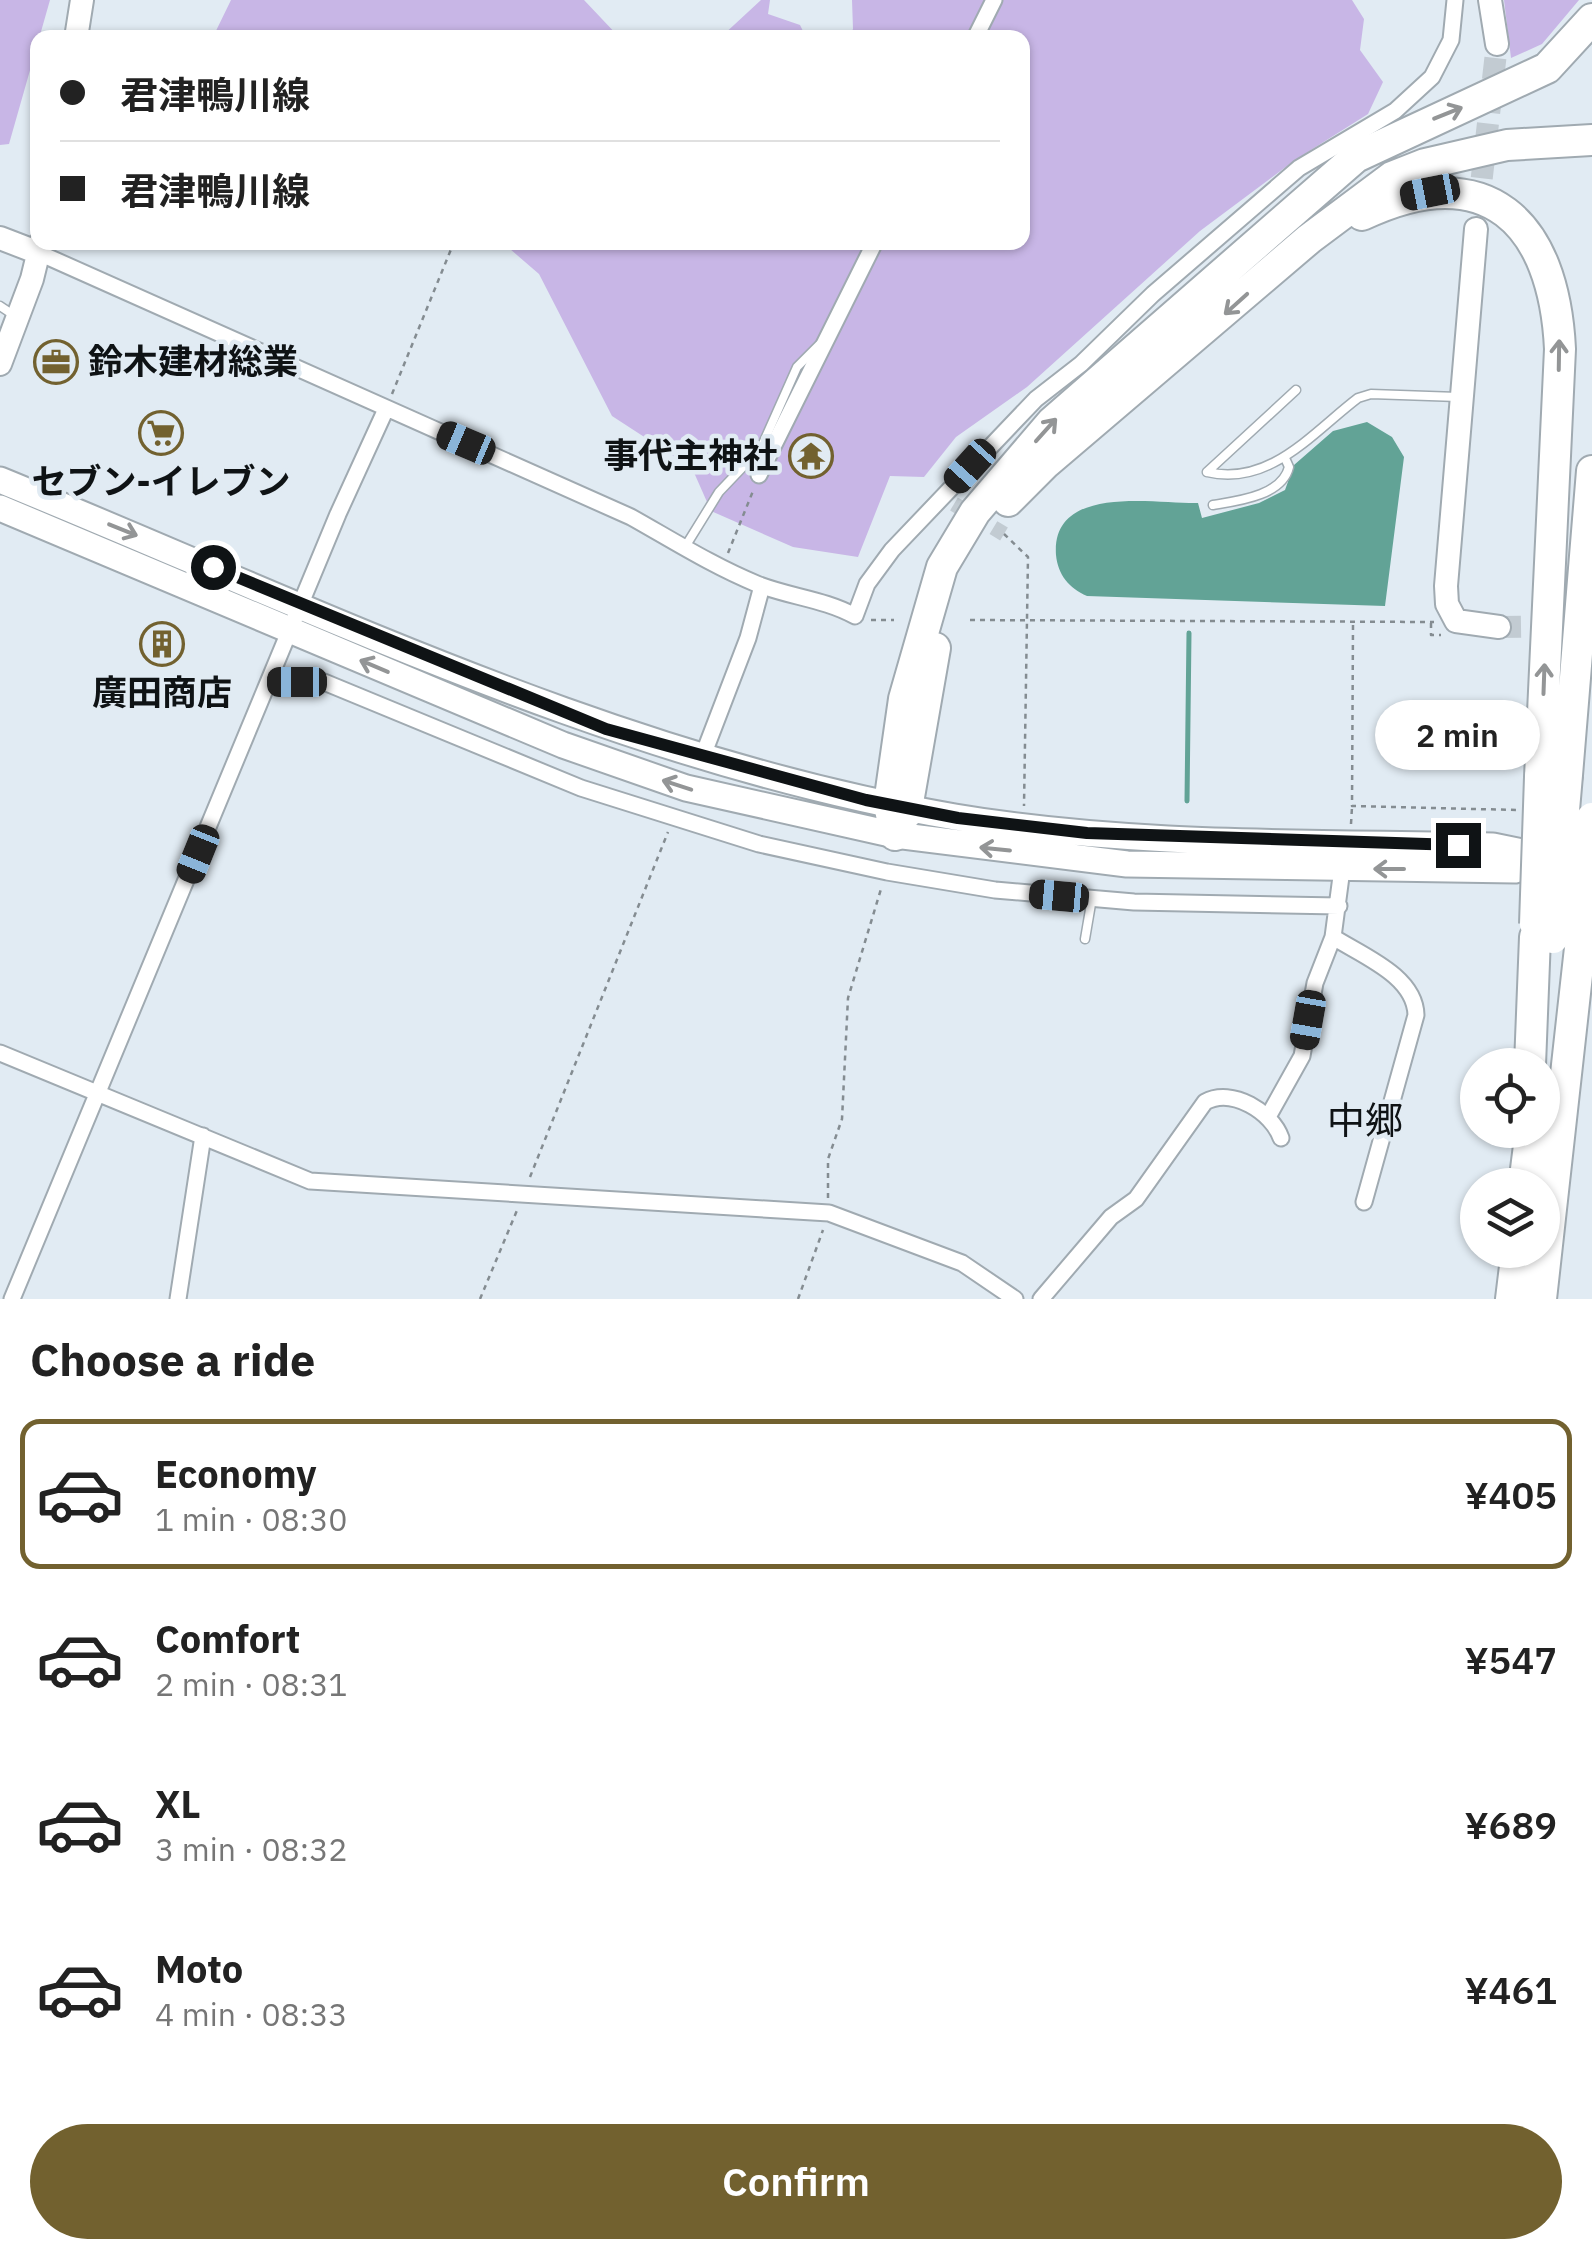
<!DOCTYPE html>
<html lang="en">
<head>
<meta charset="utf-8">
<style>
	:root { --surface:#fff; --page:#f6f6f6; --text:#222; --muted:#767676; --line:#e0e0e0; --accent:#72612f }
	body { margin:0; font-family:"IBM Plex Sans","Noto Sans JP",sans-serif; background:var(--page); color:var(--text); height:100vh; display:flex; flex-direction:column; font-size:38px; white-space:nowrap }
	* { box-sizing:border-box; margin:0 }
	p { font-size:32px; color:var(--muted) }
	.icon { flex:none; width:55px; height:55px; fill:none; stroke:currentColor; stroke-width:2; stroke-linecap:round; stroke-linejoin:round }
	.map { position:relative; height:1299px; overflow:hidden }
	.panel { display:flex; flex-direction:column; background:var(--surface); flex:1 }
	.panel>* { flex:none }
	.top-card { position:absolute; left:30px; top:30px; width:1000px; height:220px; border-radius:20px; box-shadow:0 2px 8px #0004; display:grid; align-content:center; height:220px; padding:0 30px; background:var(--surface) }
	.fabs { position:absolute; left:1460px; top:1048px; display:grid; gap:20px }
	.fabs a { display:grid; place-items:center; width:100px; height:100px; border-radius:50%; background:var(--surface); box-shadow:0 2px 8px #0004; font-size:50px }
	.end { position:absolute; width:45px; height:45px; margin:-22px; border:12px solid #0f1315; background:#fff; box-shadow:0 0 0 5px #fff }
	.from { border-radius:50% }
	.bubble { position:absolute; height:70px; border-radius:35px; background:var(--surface); box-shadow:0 2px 8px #0004; font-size:32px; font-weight:600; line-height:70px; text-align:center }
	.car { position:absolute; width:30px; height:60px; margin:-30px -15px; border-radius:12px; box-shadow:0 0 8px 2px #0007; background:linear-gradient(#222 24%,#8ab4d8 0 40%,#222 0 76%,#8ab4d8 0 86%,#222 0) }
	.top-card b { display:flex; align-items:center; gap:35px; height:95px; font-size:38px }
	.top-card b+b { border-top:2px solid var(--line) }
	.top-card i { width:25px; height:25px; background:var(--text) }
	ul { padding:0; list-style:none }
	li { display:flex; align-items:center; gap:30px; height:150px; margin:0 20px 15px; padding:0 10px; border:5px solid transparent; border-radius:20px }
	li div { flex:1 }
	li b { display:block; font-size:38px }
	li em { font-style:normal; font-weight:600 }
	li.active { border-color:var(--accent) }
	li>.icon { width:90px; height:90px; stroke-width:1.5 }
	h2 { padding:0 30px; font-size:45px; line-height:120px }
	.button { display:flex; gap:20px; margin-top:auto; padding:20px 30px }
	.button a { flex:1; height:115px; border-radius:60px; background:var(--accent); color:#fff; font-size:40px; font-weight:600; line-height:115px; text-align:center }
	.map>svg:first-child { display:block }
</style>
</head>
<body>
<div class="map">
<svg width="1592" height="1299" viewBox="0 0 1592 1299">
	<rect width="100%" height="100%" fill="#e1ebf3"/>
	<path fill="#c8b6e6" d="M0 0H50L9 144 0 145Z
		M231 0H584L619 37H213Z
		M761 0H770L768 14 800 25 806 37H721Z
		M852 0H1352L1364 19 1360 50 1383 82 1368 114 1295 160 1200 231 1027 387 956 437 924 477 890 476 858 557 793 547 711 511 692 468 612 416 539 274 503 243 1022 242V38L849 37 853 29Z
		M1504 0H1579L1542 44 1511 58Z"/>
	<path fill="#62a396" d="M1367 422 1392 437 1404 457 1385 606 1087 596C1069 588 1058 575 1056 555 1051 483 1156 504 1198 503L1202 518 1259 503 1285 490 1294 465 1333 431Z"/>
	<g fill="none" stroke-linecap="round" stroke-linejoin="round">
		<path stroke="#62a396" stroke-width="5" d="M1187 801 1189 633"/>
		<path stroke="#c2cbd2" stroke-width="15" stroke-dasharray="15 8" stroke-linecap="butt" d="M954 504 1004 534"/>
		<path stroke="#c2cbd2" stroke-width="22" stroke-dasharray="22 11" stroke-linecap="butt" d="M1478 211 1497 44
			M1499 627 1564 626"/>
		<g stroke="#a0aab1" stroke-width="11">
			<path id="lane" d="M0 306 15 316
				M1207 472C1270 487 1313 432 1358 398L1371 394 1458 397
				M1207 472 1296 390
				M1213 505C1237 501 1282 496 1289 467L1285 458
				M685 547 719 492 761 448 797 367 819 345
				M1085 939 1092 898"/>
		</g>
		<g stroke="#a0aab1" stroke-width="19">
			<path id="street" d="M975 38 994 0
				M39 253 631 517C672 540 713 566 757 584 790 597 824 599 855 616L867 584 892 550 1036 399 1081 364 1153 294 1299 168 1395 111 1432 77 1451 40 1455 0
				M759 475 875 242
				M269 682H324L581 788 759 844 887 872 995 890 1134 902 1339 906
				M702 758 748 638 762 586
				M1333 937C1363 956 1415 976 1416 1015L1364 1202
				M0 1053 310 1181 829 1213 962 1263 1015 1299
				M1269 1115 1302 1056 1315 983 1333 937 1342 869
				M12 1299 338 514 386 409
				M178 1299 203 1136
				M1041 1299 1111 1217 1136 1199 1205 1102C1232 1087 1272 1112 1281 1138"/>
		</g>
		<g stroke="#a0aab1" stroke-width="26">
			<path id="secondary" d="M1490 0 1497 44
				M76 38 82 0
				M1476 229 1446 586 1447 604 1456 621 1499 627
				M0 238 39 253
				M0 364 32 279 41 242"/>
		</g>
		<g stroke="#a0aab1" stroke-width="29">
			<path id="primary" d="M0 480C313 608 620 760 955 817 1132 847 1315 842 1493 846L1552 858
				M0 508 563 745 686 788 895 835 1127 864 1515 870 1555 858"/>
		</g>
		<g stroke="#a0aab1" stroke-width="34">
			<path id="highway" d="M1362 215C1487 156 1554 222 1560 349L1540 777
				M1008 501 1046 463 1309 239 1392 177 1425 164 1507 145 1592 140
				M1567 775 1592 471
				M906 814 935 648
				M895 835 889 804 904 699 942 567 975 512 1052 422 1356 157 1547 68 1592 19
				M1530 1065 1535 937
				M1524 1185 1531 1130
				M1511 1299 1517 1250
				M1541 1299 1581 939"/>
		</g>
		<path stroke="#848c91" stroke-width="2.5" stroke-dasharray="5 5" stroke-linecap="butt" d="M392 394 454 242
			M1004 534 1028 557 1024 806
			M728 553 753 491
			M871 620H894
			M970 620 1434 622
			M1431 623V635H1441
			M1353 625 1352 806 1517 810
			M1351 824 1352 807
			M530 1177 668 832
			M828 1198V1159L842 1119 848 998 881 889
			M480 1299 518 1208
			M798 1299 823 1230"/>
		<use href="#lane" stroke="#fff" stroke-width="8"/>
		<use href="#street" stroke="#fff" stroke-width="15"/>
		<use href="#secondary" stroke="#fff" stroke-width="22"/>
		<use href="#primary" stroke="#fff" stroke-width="25"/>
		<use href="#highway" stroke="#fff" stroke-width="30"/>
		<g stroke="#a0aab1" stroke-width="34" stroke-linecap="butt">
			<path id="highway-bridge" d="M1535 924 1540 777
				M1553 938 1567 775
				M1581 939 1592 818"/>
		</g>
		<use href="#highway-bridge" stroke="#fff" stroke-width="30"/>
	</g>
	<defs><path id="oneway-shaft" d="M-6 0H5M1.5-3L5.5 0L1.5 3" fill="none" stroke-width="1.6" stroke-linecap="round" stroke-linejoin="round" transform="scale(2.5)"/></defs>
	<g stroke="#939596">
		<use href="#oneway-shaft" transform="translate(1448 113) rotate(-22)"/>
		<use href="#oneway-shaft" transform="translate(1236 304) rotate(138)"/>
		<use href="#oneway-shaft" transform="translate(1559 355) rotate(-89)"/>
		<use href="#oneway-shaft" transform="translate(1046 430) rotate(-48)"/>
		<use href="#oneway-shaft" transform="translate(123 530) rotate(22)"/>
		<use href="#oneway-shaft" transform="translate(374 666) rotate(-157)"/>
		<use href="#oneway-shaft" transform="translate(1544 679) rotate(-88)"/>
		<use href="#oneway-shaft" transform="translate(677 785) rotate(-162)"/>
		<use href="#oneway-shaft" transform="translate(995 849) rotate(-174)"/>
		<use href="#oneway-shaft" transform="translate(1389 869) rotate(-180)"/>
	</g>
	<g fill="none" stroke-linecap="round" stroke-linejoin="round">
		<path stroke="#0f1315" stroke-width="12" d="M213 567 606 729 866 800 958 818 1087 833 1458 845"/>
	</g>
	<defs>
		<g id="office-ring" transform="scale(2.25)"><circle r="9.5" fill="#e1ebf3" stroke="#72612f" stroke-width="1.5"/><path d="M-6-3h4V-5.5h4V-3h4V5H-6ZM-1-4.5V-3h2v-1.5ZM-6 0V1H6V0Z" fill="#72612f"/></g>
		<g id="supermarket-ring" transform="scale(2.25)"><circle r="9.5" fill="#e1ebf3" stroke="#72612f" stroke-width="1.5"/><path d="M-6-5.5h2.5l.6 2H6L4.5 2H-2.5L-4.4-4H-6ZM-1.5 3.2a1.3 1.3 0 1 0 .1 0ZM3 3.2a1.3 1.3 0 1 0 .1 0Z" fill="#72612f"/></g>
		<g id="temple-ring" transform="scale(2.25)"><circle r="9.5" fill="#e1ebf3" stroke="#72612f" stroke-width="1.5"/><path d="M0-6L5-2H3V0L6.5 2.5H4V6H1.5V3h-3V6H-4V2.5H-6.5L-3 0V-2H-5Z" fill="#72612f"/></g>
		<g id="building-ring" transform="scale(2.25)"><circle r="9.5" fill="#e1ebf3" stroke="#72612f" stroke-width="1.5"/><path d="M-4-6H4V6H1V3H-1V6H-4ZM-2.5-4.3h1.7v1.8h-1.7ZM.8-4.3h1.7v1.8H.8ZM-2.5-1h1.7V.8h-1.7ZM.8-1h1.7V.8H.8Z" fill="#72612f"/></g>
	</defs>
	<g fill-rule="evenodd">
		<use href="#office-ring" x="56" y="362"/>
		<use href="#supermarket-ring" x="161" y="433"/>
		<use href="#temple-ring" x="811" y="456"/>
		<use href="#building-ring" x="162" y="644"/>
	</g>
	<g text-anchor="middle" stroke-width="9" stroke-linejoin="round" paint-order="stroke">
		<g font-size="35" font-weight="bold" fill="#0f1315" stroke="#e1ebf3">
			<text x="88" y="374" text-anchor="start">鈴木建材総業</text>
			<text x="778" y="468" text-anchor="end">事代主神社</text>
			<text x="161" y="494">セブン-イレブン</text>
			<text x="162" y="705">廣田商店</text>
		</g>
		<g font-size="38" fill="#0f1315" stroke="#e1ebf3">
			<text x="1365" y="1134">中郷</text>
		</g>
	</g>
</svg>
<div class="fabs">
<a><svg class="icon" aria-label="locate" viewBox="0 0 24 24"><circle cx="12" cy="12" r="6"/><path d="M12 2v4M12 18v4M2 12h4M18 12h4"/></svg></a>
<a><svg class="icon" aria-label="layers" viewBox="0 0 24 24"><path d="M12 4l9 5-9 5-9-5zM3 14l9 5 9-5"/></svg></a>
</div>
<i class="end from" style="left:213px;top:567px"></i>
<i class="end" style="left:1458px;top:845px"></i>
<div class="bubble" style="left:1375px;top:700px;width:165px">2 min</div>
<i class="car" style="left:1430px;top:192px;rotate:259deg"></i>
<i class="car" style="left:466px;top:443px;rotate:293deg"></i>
<i class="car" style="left:970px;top:466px;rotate:222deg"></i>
<i class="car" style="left:297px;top:682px;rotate:270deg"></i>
<i class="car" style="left:198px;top:854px;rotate:202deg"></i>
<i class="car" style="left:1059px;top:896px;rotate:275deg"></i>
<i class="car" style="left:1308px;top:1020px;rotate:190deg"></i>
<div class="top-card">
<b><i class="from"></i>君津鴨川線</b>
<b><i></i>君津鴨川線</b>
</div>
</div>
<section class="panel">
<h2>Choose a ride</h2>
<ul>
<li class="active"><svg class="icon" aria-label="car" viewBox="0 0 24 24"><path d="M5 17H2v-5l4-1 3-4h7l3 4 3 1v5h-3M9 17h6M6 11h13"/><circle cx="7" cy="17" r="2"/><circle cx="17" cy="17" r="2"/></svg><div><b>Economy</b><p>1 min · 08:30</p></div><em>¥405</em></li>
<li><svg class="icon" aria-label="car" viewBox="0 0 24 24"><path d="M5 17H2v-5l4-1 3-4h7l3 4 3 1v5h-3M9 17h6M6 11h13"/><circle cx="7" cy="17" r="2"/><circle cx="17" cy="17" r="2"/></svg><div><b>Comfort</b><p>2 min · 08:31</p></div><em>¥547</em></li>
<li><svg class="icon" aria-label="car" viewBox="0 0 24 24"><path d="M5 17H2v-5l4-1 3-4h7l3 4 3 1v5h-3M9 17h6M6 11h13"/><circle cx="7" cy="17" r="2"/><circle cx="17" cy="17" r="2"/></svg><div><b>XL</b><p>3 min · 08:32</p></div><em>¥689</em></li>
<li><svg class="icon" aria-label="car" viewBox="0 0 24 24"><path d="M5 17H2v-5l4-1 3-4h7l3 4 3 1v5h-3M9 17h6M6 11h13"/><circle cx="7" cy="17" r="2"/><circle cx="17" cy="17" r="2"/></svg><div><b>Moto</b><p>4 min · 08:33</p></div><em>¥461</em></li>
</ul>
<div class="button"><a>Confirm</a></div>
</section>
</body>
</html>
